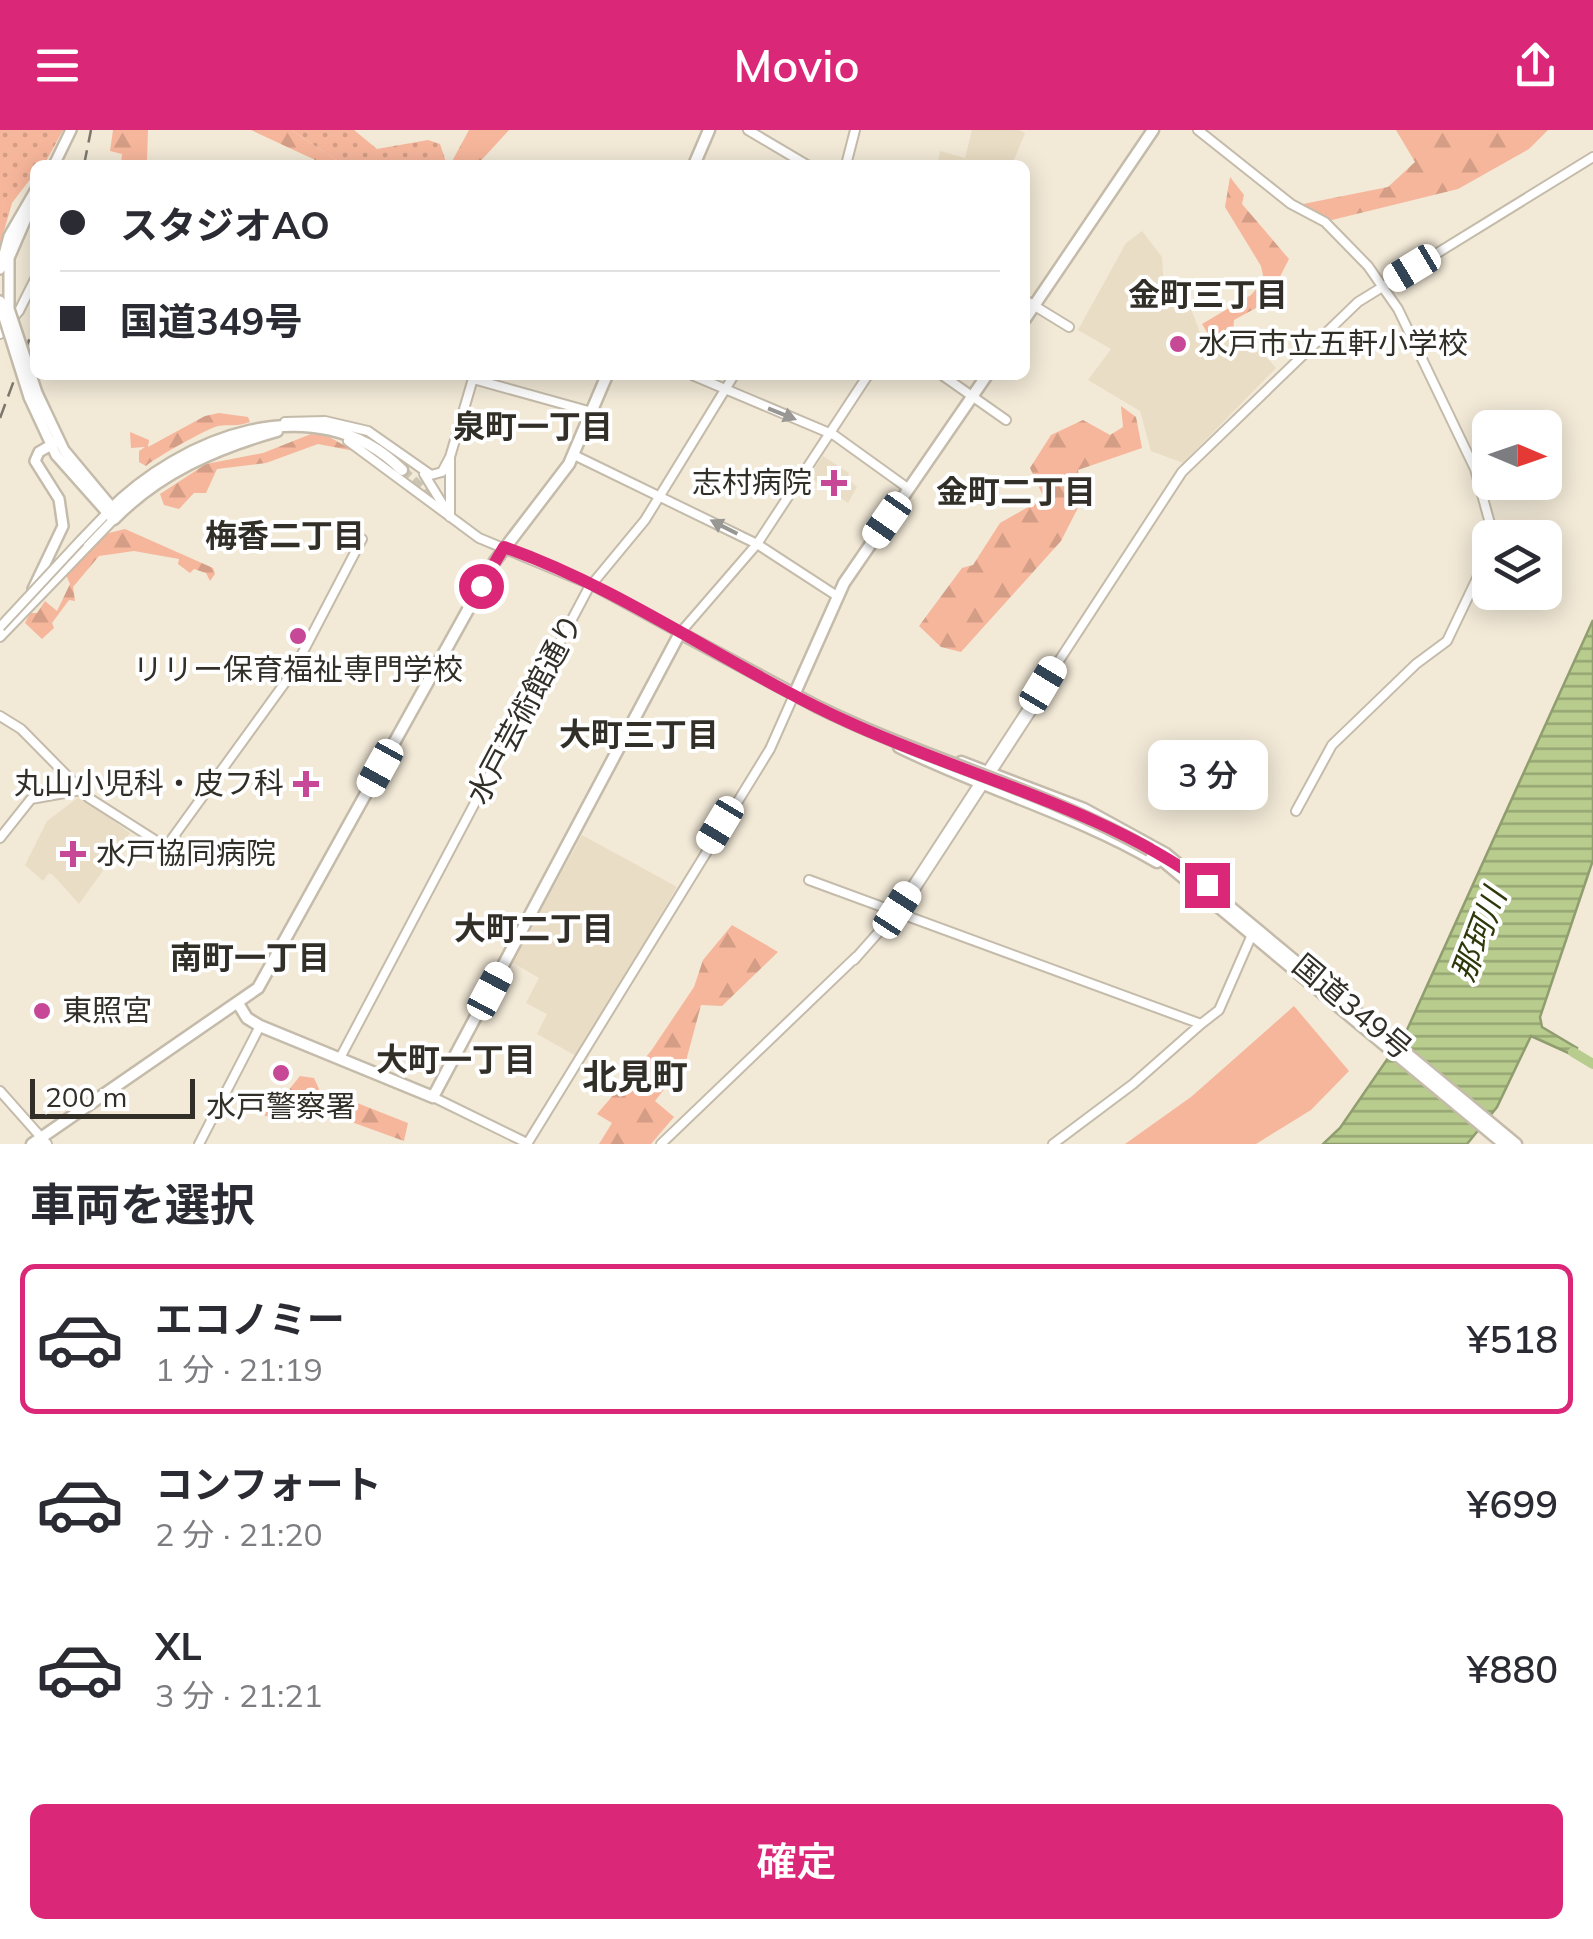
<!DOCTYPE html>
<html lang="ja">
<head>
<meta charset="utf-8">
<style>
	:root { --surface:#fff; --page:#f7f7f7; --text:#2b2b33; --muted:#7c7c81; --line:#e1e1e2; --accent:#db2777 }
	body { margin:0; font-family:Mulish,"Noto Sans JP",sans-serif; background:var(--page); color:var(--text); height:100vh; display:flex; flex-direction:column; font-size:38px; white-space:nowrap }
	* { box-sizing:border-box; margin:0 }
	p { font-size:32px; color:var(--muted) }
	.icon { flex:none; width:55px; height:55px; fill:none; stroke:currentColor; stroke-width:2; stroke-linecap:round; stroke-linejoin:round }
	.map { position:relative; height:1014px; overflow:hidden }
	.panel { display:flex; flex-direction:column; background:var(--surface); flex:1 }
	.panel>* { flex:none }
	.banner { position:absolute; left:30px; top:30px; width:1000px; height:220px; border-radius:15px; box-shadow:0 5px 25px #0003; display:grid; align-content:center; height:220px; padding:0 30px; background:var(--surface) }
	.needle { width:65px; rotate:92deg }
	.tools { position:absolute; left:1472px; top:280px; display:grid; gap:20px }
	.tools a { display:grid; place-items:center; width:90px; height:90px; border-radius:15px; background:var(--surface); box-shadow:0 5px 25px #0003; font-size:50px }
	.scale { position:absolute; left:30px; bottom:25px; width:165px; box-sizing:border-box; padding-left:10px; border:5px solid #322f28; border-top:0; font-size:28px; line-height:35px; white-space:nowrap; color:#322f28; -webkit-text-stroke:8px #fff; paint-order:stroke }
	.end { position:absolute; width:45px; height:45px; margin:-22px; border:12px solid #db2777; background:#fff; box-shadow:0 0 0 5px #fff }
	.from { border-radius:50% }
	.bubble { position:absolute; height:70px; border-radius:15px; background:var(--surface); box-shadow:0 5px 25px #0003; font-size:32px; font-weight:600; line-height:70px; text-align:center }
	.car { position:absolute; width:30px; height:60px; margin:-30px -15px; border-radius:12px; box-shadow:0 0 8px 2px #0007; background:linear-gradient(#fff 24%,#345 0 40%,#fff 0 76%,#345 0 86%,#fff 0) }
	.banner b { display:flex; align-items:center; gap:35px; height:95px; font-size:38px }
	.banner b+b { border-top:2px solid var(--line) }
	.banner i { width:25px; height:25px; background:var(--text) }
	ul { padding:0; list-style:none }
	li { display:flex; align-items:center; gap:30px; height:150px; margin:0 20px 15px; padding:0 10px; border:5px solid transparent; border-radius:15px }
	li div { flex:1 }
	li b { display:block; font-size:38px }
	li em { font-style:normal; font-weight:600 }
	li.active { border-color:var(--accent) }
	li>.icon { width:90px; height:90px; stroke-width:1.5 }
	h2 { padding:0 30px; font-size:45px; line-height:120px }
	.cta { display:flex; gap:20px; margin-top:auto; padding:20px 30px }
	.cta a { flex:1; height:115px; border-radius:15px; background:var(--accent); color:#fff; font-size:40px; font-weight:600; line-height:115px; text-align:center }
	header { display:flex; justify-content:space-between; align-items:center; height:130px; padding:0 30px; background:var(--accent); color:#fff; font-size:45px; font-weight:600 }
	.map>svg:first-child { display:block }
</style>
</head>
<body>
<header><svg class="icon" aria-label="menu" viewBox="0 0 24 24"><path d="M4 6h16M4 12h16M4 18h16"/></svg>Movio<svg class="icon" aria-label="share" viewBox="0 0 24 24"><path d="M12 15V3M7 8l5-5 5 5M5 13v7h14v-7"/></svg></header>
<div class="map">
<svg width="1593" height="1014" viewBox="0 0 1593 1014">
	<defs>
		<pattern id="forest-firs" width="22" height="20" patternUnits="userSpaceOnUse" patternTransform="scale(2.5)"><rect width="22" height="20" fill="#f6b69b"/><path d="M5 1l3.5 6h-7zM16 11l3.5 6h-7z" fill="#d39d86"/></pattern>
		<pattern id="park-dots" width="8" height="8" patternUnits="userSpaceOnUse" patternTransform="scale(2.5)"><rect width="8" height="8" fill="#f6b69b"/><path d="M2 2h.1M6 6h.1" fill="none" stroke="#d39d86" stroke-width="1.8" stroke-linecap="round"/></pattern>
		<pattern id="water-rules" width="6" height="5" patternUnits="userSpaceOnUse" patternTransform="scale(2.5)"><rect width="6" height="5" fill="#b8cc8e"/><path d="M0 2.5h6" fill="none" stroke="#96a674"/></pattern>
	</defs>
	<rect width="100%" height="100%" fill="#f2e9d7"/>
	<path fill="#eaddc5" d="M972 0H1019L1025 3 1012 35H937L940 21 965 28Z
		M1142 101 1162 127 1164 159 1181 152 1202 208 1248 207 1276 238 1183 333 1151 321 1140 281 1088 250 1111 219 1078 200 1126 113Z
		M823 326 849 343 847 348 857 357 848 373 809 347Z
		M80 666 130 703 79 774 53 745 49 743 43 751 25 735 47 691Z
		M582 705 677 757 578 927 537 904 547 884 526 873 539 848 512 832Z"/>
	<path fill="#f6b69b" d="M1294 876 1349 941 1311 980 1256 1014H1125L1191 967Z"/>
	<path fill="url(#forest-firs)" d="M113 0H148L147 31 121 35 122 24 110 21Z
		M251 0H291L344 35H326Z
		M469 0H509L477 35H450Z
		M1396 0H1548L1529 19 1458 59 1332 90 1298 75 1388 57 1415 32Z
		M1230 47 1244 65 1242 74 1289 129 1267 172 1234 190 1233 202 1208 204 1202 194 1251 165 1264 150 1261 136 1225 77Z
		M1121 276 1136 287 1142 318 1078 340 1083 368 1061 411 961 522 941 517 919 496 962 438 973 435 1000 393 1044 368 1030 338 1051 305 1083 290 1110 305 1123 297Z
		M219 283 248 287 250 292C237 297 230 294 218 296 208 298 155 328 146 336L139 332V321L145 317 131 318 130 302 149 310 148 317 205 286Z
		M311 304 326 305 354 321 318 314 266 333 217 339 206 363H194L179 379 164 375 160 364 206 334 263 323Z
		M125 399 213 438 215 444 210 451 206 443 194 439 190 443 178 434 179 429 134 421 99 426 73 457 75 471 69 470 52 493 54 498 42 509 25 493 30 483H37L45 471 57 481 70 454 66 445 105 404Z
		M732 795 778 822 722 876 701 875 686 931 655 971 674 987 651 1014H599L612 993 597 984 651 921 694 857 703 830Z
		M300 946 314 948 319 959 311 972 294 975 278 991 243 976 246 971 271 982Z
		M329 962 408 993 404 1011 324 982 322 975Z"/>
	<path fill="url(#park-dots)" d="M0 0H63L44 35H35V43L12 73 0 115Z
		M291 0H354L377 19 428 10 440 14 447 35H344Z"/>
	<path fill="url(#water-rules)" stroke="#909d6f" stroke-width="2.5" d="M1593 490V730L1540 887 1542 897 1577 918 1575 922 1584 930 1531 906 1497 977 1467 1014H1323L1340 998 1406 902Z"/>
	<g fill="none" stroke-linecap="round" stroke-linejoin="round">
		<path stroke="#b8cc8e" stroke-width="10" d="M1573 922 1593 934"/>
		<path stroke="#ccc4b4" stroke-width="10" stroke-dasharray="10 5" stroke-linecap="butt" d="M402 340 440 376"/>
		<g stroke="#c4bbaa" stroke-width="12">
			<path id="tertiary" d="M748 0 807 35
				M1198 0 1291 74 1325 92 1368 136 1398 179 1475 339 1494 408
				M846 35 855 0
				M1025 170 1069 197
				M0 204 19 181 35 149
				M692 245 834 305 909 359
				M942 245 1006 290
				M473 249 592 282
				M285 292 325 291 368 301 431 345 442 342 450 327
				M348 311 479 408 592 455 680 503 757 414 868 245
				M574 325 757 414 837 466
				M424 344 448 383
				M450 387V327L474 245
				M80 411 107 383
				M0 507 114 389
				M0 586 21 599 89 668 166 717 292 543 362 409
				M1296 681 1332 615 1416 534 1447 511 1490 421
				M0 708 31 669 81 660
				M809 750 1201 894 1219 880 1254 800
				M895 790 1032 580
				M854 830 892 787 1182 342 1358 172 1593 27
				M340 928 588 459 645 390 734 245
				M0 961 47 1014
				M433 967 527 1013
				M199 1014 260 896
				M527 1014 770 619 794 565
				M661 1014 856 827
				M1053 1014 1133 954 1201 894"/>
		</g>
		<g stroke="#c4bbaa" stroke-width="14">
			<path id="primary" d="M54 35 71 0
				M0 139 9 106 35 61
				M0 171 2 181
				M9 179V128L35 68
				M37 263 64 320 114 380
				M29 267 56 325 111 387
				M33 459 63 396 59 369 35 331 39 322 58 311"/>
		</g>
		<g stroke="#c4bbaa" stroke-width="15">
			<path id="trunk" d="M694 35 709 0
				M1025 189 1153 0
				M107 383C182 307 316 254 402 340
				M114 389C159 343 216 318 277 301
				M794 565 844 453 987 245
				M899 617C984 659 1075 684 1157 732
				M961 632 1084 679 1166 724 1516 1014
				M1150 720 1504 1014
				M239 875 247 888 260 896 433 967 680 503 816 576
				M32 1014 258 858 495 431 569 334 607 245"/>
		</g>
		<use href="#tertiary" stroke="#fff" stroke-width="8"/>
		<use href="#primary" stroke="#fff" stroke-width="9"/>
		<use href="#trunk" stroke="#fff" stroke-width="10"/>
		<path stroke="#7c776c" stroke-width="2.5" stroke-dasharray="15 8" stroke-linecap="butt" d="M84 35 91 0
			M0 288 35 194"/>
		<g stroke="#c4bbaa" stroke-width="12" stroke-linecap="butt">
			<path id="tertiary-bridge" d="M0 497 80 411"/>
		</g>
		<g stroke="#c4bbaa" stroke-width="14" stroke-linecap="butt">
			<path id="primary-bridge" d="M9 179 37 263
				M2 181 29 267"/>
		</g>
		<g stroke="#c4bbaa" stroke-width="15" stroke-linecap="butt">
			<path id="trunk-bridge" d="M816 576C925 630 1045 660 1150 720"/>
		</g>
		<use href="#tertiary-bridge" stroke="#fff" stroke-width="8"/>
		<use href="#primary-bridge" stroke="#fff" stroke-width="9"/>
		<use href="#trunk-bridge" stroke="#fff" stroke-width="10"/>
	</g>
	<defs><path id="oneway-solid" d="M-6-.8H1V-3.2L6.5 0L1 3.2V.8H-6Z" transform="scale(2.5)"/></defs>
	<g fill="#989794">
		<use href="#oneway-solid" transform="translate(782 284) rotate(22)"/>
		<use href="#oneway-solid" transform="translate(724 397) rotate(-153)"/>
	</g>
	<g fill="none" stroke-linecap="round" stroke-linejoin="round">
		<path stroke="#db2777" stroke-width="12" d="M481 456 504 417C626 460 732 539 848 592 967 647 1100 677 1207 755"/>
	</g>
	<g fill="#c64897" stroke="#fff" stroke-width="4">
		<circle cx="1178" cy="214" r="10"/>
		<path d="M829 338h10v10h10v10h-10v10h-10v-10h-10v-10h10z"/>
		<circle cx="298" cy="506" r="10"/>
		<path d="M301 639h10v10h10v10h-10v10h-10v-10h-10v-10h10z"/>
		<path d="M68 709h10v10h10v10h-10v10h-10v-10h-10v-10h10z"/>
		<circle cx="42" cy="881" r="10"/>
		<circle cx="281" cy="943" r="10"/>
	</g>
	<g text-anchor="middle" stroke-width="8" stroke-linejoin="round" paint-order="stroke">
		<g font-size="30" fill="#322f28" stroke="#fff" text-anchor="start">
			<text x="1198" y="224">水戸市立五軒小学校</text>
			<text x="812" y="363" text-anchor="end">志村病院</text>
			<text x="298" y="550" text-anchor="middle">リリー保育福祉専門学校</text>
			<text x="284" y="664" text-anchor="end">丸山小児科・皮フ科</text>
			<text x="96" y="734">水戸協同病院</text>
			<text x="62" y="891">東照宮</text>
			<text x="281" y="987" text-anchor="middle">水戸警察署</text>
		</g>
		<g font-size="30" fill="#322f28" stroke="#fff">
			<text transform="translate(525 579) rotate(-62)" y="10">水戸芸術館通り</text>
			<text transform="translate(1352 877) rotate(40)" y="10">国道349号</text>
		</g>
		<g font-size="32" font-weight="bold" fill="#322f28" stroke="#fff">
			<text x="1208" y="176">金町三丁目</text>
			<text x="533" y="308">泉町一丁目</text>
			<text x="1016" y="373">金町二丁目</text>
			<text x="285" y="417">梅香二丁目</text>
			<text x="639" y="616">大町三丁目</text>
			<text x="534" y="810">大町二丁目</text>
			<text x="250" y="839">南町一丁目</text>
			<text x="456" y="941">大町一丁目</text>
		</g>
		<g font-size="32" font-style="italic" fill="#2d390a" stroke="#fff">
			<text transform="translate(1479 805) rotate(-69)" y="11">那珂川</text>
		</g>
		<g font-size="35" font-weight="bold" fill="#322f28" stroke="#fff">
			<text x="635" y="959">北見町</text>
		</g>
	</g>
</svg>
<div class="tools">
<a><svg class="needle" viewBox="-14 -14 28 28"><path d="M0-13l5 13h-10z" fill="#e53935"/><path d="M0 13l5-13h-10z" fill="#7c7c81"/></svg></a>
<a><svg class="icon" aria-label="layers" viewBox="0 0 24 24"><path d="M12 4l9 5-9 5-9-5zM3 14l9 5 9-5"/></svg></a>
</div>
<div class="scale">200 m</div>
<i class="end from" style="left:481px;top:456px"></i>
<i class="end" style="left:1207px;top:755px"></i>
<div class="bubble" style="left:1148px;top:610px;width:120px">3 分</div>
<i class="car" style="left:1412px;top:138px;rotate:239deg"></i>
<i class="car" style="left:887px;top:390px;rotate:215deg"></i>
<i class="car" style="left:1043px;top:555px;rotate:31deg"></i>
<i class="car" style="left:380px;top:638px;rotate:209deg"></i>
<i class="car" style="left:720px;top:695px;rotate:211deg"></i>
<i class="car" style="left:897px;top:780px;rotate:33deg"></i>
<i class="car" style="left:490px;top:861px;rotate:28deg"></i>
<div class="banner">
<b><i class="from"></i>スタジオAO</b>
<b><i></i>国道349号</b>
</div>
</div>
<section class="panel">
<h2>車両を選択</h2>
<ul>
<li class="active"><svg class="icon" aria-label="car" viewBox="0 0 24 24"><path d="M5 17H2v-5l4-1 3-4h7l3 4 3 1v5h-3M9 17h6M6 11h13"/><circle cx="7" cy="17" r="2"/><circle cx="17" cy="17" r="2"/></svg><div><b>エコノミー</b><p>1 分 · 21:19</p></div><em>¥518</em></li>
<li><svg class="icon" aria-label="car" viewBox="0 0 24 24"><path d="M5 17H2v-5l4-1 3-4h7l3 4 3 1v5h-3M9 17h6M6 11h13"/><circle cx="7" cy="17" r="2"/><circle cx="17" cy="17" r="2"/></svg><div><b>コンフォート</b><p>2 分 · 21:20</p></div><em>¥699</em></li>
<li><svg class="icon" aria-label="car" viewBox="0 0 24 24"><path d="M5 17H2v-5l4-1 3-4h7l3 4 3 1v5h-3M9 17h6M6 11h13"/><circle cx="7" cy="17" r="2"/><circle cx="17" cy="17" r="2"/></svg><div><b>XL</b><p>3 分 · 21:21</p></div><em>¥880</em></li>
</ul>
<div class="cta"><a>確定</a></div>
</section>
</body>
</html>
